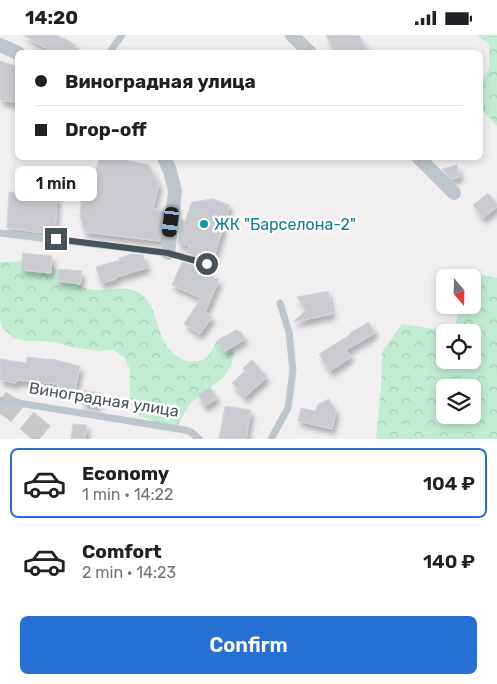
<!DOCTYPE html>
<html lang="en">
<head>
<meta charset="utf-8">
<style>
	:root { --surface:#fff; --page:#f6f6f6; --text:#202124; --muted:#757577; --line:#e0e0e0; --accent:#2670d4 }
	body { margin:0; font-family:Rubik,sans-serif; background:var(--page); color:var(--text); height:100vh; display:flex; flex-direction:column; font-size:19px; white-space:nowrap }
	* { box-sizing:border-box; margin:0 }
	p { font-size:16px; color:var(--muted) }
	.icon { flex:none; width:28px; height:28px; fill:none; stroke:currentColor; stroke-width:2; stroke-linecap:round; stroke-linejoin:round }
	.map { position:relative; height:404px; overflow:hidden }
	.drawer { display:flex; flex-direction:column; background:var(--surface); flex:1 }
	.drawer>* { flex:none }
	.hud { position:absolute; left:15px; top:15px; width:468px; height:110px; border-radius:8px; box-shadow:0 2px 8px #0003; display:grid; align-content:center; height:110px; padding:0 20px; background:var(--surface) }
	.needle { width:32px; rotate:160deg }
	.controls { position:absolute; left:436px; top:234px; display:grid; gap:10px }
	.controls a { display:grid; place-items:center; width:45px; height:45px; border-radius:8px; background:var(--surface); box-shadow:0 2px 8px #0003; font-size:25px }
	.end { position:absolute; width:22px; height:22px; margin:-11px; border:6px solid #48525b; background:#fff; box-shadow:0 0 0 2px #fff }
	.from { border-radius:50% }
	.bubble { position:absolute; height:35px; border-radius:8px; background:var(--surface); box-shadow:0 2px 8px #0003; font-size:16px; font-weight:600; line-height:35px; text-align:center }
	.car { position:absolute; width:15px; height:30px; margin:-15px -8px; border-radius:6px; box-shadow:0 0 4px 1px #0007; background:linear-gradient(#222 24%,#8ab4d8 0 40%,#222 0 76%,#8ab4d8 0 86%,#222 0) }
	.hud b { display:flex; align-items:center; gap:18px; height:48px; font-size:19px }
	.hud b+b { border-top:1px solid var(--line) }
	.hud i { width:12px; height:12px; background:var(--text) }
	ul { padding:9px 0 0; list-style:none }
	li { display:flex; align-items:center; gap:15px; height:70px; margin:0 10px 8px; padding:0 10px; border:2px solid transparent; border-radius:8px }
	li div { flex:1 }
	li b { display:block; font-size:19px }
	li em { font-style:normal; font-weight:600 }
	li.selected { border-color:var(--accent) }
	li>.icon { width:45px; height:45px; stroke-width:1.5 }
	.button { display:flex; gap:10px; margin-top:auto; padding:10px 20px }
	.button a { flex:1; height:58px; border-radius:8px; background:var(--accent); color:#fff; font-size:20px; font-weight:600; line-height:58px; text-align:center }
	.status { display:flex; justify-content:space-between; align-items:center; height:35px; padding:0 25px; background:var(--surface); direction:ltr }
	.status svg { height:14px; fill:currentColor }
	.map>svg:first-child { display:block }
</style>
</head>
<body>
<div class="status"><b>14:20</b><svg viewBox="0 0 49 12"><path d="M0 12V9h3v3zM5 12V6h3v6zM10 12V3h3v9zM15 12V0h3v12zM26 1h20v11H26zM47 4h2v5h-2z"/></svg></div>
<div class="map">
<svg width="497" height="404" viewBox="0 0 497 404">
	<defs>
		<pattern id="forest-crowns" width="20" height="18" patternUnits="userSpaceOnUse" patternTransform="scale(1.25)"><rect width="20" height="18" fill="#c0ecd2"/><path d="M2 6a3 3 0 1 1 6 0M12 15a3 3 0 1 1 6 0" fill="none" stroke="#a6ccb7"/></pattern>
		<filter id="shadow"><feDropShadow dx="3" dy="5.5" stdDeviation="2.5" flood-color="#0004"/></filter>
	</defs>
	<rect width="100%" height="100%" fill="#f1efef"/>
	<path fill="url(#forest-crowns)" fill-rule="evenodd" d="M476 0H497V91L480 73V46L489 34V8Z
		M0 227C17 227 37 224 53 232 66 238 75 252 89 254 106 258 126 248 141 259 160 273 154 302 174 319 179 324 187 327 195 326 197 326 200 326 202 325 210 322 214 311 218 304L230 306 234 318 231 331 224 342 192 367 184 378 178 390 172 393 140 381 133 374 130 361V334L124 322 113 315 99 316 72 312 59 308 43 306H27L14 303 3 294 0 287Z
		M465 236 497 243V404H376L381 352 382 317 402 289 455 297 459 270H472V242H464ZM445 298H472V325H445ZM445 352H472V380H445Z"/>
	<path fill="#c9cbd1" stroke="#d3d5da" filter="url(#shadow)" d="M23 0H56L64 4V3L76 10 72 18H54Z
		M326 0H359L368 18H335Z
		M0 26 18 32V68L0 65Z
		M99 122H112L149 130 159 149 153 173 164 177 160 206 85 197 80 181 82 160 91 161Z
		M457 130 460 142 452 144 442 134Z
		M9 157 57 160 55 198 35 197 7 193Z
		M488 158 497 169V172L483 183 473 170Z
		M212 164 230 170 212 228 208 224 186 218 190 210 178 209 181 184 185 186 192 167Z
		M23 218 52 221 51 238 21 235Z
		M132 219 143 220 147 233 116 242V244L101 248 96 232 120 225 119 223Z
		M182 227 206 234 210 233 208 240 219 245 205 277 212 282 200 299 184 289 201 263 172 250Z
		M59 234 82 236 80 249 57 246Z
		M328 256 332 279 293 287 306 275 297 262Z
		M369 287 375 298 346 315 351 322 330 336 319 319 351 299 350 298Z
		M236 295 241 297 245 304 224 317 218 305Z
		M27 322 56 325 80 331 75 355 58 351V349L17 345 16 348 0 345V324L26 328Z
		M252 325 267 342 245 362 232 348 245 336 243 333Z
		M210 352 217 363 205 371 198 360Z
		M84 355 100 358 98 371 82 368Z
		M329 364 336 377 332 394 298 386 301 373 315 376 318 369Z
		M225 371 251 375 246 404H219Z
		M73 389 87 390 85 404H71Z"/>
	<g fill="none" stroke-linecap="round" stroke-linejoin="round">
		<path stroke="#c7c8ca" stroke-width="22" stroke-dasharray="22 11" stroke-linecap="butt" d="M0 366 14 375 49 404"/>
		<path stroke="#bec6cd" stroke-width="7" d="M109 18 122 0
			M0 198 168 218 207 229
			M0 365 185 395 191 397 199 404
			M271 404 288 373 293 336 289 297 280 268"/>
		<path stroke="#bec6cd" stroke-width="14" d="M292 0 310 18
			M0 10 18 18
			M164 122 170 136 175 156 168 218
			M418 122 454 158"/>
	</g>
	<g fill="none" stroke-linecap="round" stroke-linejoin="round">
		<path stroke="#48525b" stroke-width="6" d="M56 204 168 218 207 229"/>
	</g>
	<circle fill="#0f9aa8" stroke="#fff" stroke-width="2" cx="204" cy="189" r="5"/>
	<g text-anchor="middle" stroke-width="5" stroke-linejoin="round" paint-order="stroke">
		<g font-size="16" fill="#0d838f" stroke="#fff" text-anchor="start">
			<text x="214" y="195">ЖК "Барселона-2"</text>
		</g>
		<g font-size="16" fill="#48525b" stroke="#fff">
			<text transform="translate(104 364) rotate(9)" y="6">Виноградная улица</text>
		</g>
	</g>
</svg>
<div class="controls">
<a><svg class="needle" viewBox="-14 -14 28 28"><path d="M0-13l5 13h-10z" fill="#e53935"/><path d="M0 13l5-13h-10z" fill="#757577"/></svg></a>
<a><svg class="icon" aria-label="locate" viewBox="0 0 24 24"><circle cx="12" cy="12" r="6"/><path d="M12 2v4M12 18v4M2 12h4M18 12h4"/></svg></a>
<a><svg class="icon" aria-label="layers" viewBox="0 0 24 24"><path d="M12 4l9 5-9 5-9-5zM3 14l9 5 9-5"/></svg></a>
</div>
<i class="end from" style="left:207px;top:229px"></i>
<i class="end" style="left:56px;top:204px"></i>
<div class="bubble" style="left:15px;top:131px;width:82px">1 min</div>
<i class="car" style="left:171px;top:187px;rotate:187deg"></i>
<div class="hud">
<b><i class="from"></i>Виноградная улица</b>
<b><i></i>Drop-off</b>
</div>
</div>
<section class="drawer">
<ul>
<li class="selected"><svg class="icon" aria-label="car" viewBox="0 0 24 24"><path d="M5 17H2v-5l4-1 3-4h7l3 4 3 1v5h-3M9 17h6M6 11h13"/><circle cx="7" cy="17" r="2"/><circle cx="17" cy="17" r="2"/></svg><div><b>Economy</b><p>1 min · 14:22</p></div><em>104 ₽</em></li>
<li><svg class="icon" aria-label="car" viewBox="0 0 24 24"><path d="M5 17H2v-5l4-1 3-4h7l3 4 3 1v5h-3M9 17h6M6 11h13"/><circle cx="7" cy="17" r="2"/><circle cx="17" cy="17" r="2"/></svg><div><b>Comfort</b><p>2 min · 14:23</p></div><em>140 ₽</em></li>
</ul>
<div class="button"><a>Confirm</a></div>
</section>
</body>
</html>
